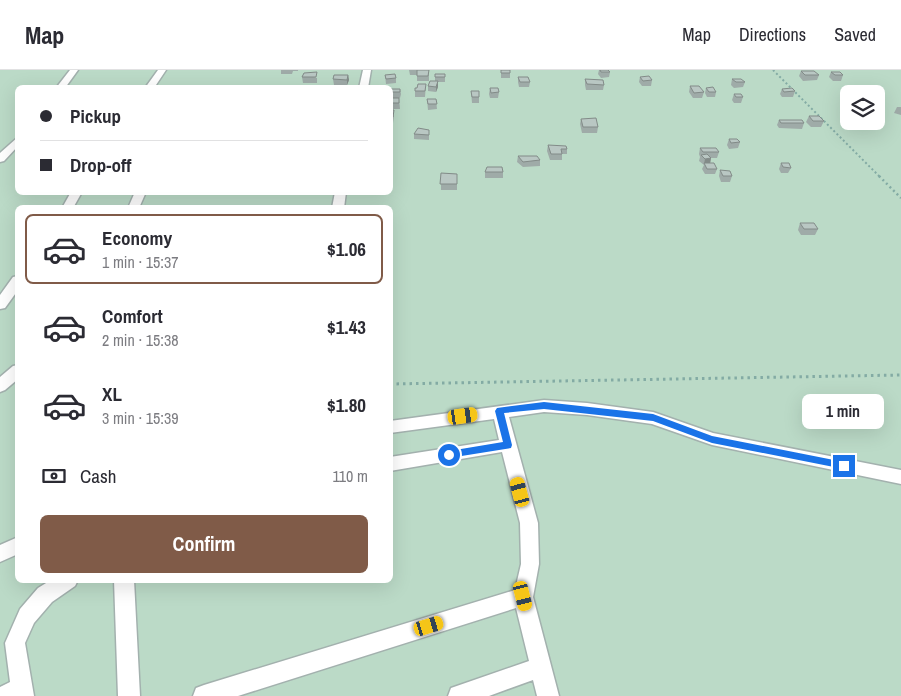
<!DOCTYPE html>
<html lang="en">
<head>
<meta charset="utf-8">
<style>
	:root { --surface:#fff; --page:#f7f7f7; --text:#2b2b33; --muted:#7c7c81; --line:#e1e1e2; --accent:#805b48 }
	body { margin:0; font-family:"Archivo Narrow",sans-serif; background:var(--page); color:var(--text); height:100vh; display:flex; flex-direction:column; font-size:19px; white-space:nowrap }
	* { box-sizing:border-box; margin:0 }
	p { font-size:16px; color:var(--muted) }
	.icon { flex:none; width:28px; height:28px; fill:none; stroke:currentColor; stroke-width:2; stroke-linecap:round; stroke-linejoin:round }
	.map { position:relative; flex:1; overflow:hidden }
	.side { position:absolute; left:15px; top:135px; width:378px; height:378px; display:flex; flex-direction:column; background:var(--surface); border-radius:8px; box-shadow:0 5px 20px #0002 }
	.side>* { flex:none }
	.top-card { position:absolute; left:15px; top:15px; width:378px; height:110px; border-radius:8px; box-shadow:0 5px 20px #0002; display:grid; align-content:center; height:110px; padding:0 25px; background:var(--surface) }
	.tools { position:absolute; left:840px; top:15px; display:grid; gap:10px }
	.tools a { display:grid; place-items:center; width:45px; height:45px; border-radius:8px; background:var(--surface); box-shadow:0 5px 20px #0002; font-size:25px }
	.end { position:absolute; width:22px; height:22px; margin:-11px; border:6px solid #1a73e8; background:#fff; box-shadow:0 0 0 2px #fff }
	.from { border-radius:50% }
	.bubble { position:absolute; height:35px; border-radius:8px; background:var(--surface); box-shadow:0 5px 20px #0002; font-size:16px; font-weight:700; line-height:35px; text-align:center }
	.car { position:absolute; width:15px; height:30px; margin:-15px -8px; border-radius:6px; box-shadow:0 0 4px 1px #0007; background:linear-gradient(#f5c518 24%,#345 0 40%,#f5c518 0 76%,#345 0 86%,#f5c518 0) }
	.top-card b { display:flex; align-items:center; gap:18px; height:48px; font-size:19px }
	.top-card b+b { border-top:1px solid var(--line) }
	.top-card i { width:12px; height:12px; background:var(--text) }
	ul { padding:9px 0 0; list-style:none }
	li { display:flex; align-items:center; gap:15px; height:70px; margin:0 10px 8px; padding:0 15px; border:2px solid transparent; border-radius:8px }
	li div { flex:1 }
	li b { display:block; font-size:19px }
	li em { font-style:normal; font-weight:700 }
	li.selected { border-color:var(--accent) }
	li>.icon { width:45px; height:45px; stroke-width:1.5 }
	.pay { display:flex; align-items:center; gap:12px; height:55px; padding:0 25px; font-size:19px }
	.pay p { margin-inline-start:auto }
	.primary-button { display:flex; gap:10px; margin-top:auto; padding:10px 25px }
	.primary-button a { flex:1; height:58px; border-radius:8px; background:var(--accent); color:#fff; font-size:20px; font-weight:700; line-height:58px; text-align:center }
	header { display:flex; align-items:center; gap:30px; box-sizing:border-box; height:70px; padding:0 25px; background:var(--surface); border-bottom:1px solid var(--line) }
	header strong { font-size:24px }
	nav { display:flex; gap:28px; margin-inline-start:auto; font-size:18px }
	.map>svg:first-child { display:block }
</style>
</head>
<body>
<header>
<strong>Map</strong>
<nav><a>Map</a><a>Directions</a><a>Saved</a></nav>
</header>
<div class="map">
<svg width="901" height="626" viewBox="0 0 901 626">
	<rect width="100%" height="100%" fill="#e0eae7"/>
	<path fill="#bbdac7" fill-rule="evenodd" d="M0 0H901V626H0ZM18 18H390V122H18ZM849 24H876V51H849ZM18 138H390V510H18Z"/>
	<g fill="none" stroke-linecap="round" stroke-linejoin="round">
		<g stroke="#a3b1ae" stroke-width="3">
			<path id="minor" d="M70 0H78L65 18H56Z
				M158 0H166L154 18H145Z
				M363 0H371L368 18H359Z
				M18 67V76L4 91 0 92V83Z
				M71 122H82L73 138H62Z
				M135 122H146L139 138H128Z
				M335 122H346L344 138H332Z
				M18 206V220L5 238 0 239V225L13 207Z
				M18 295V309L5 320 0 322V307L13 296Z
				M544 330 587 333 653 342 713 363 901 400V414L712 375 652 354 587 345 544 342 509 347 538 453 539 494 533 527 559 626H537L533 610 489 626H448L451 618 529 591 516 538 238 626H193L196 618 204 615 515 520 521 494 520 453 502 382 390 401V387L499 370 494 349 390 363V351Z
				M18 467V484L0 492V475Z
				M51 510H78L75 516 52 532 34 553 25 573 34 626H0V617L10 612 5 573 20 539 38 518Z
				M114 510H134L140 626H118Z"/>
		</g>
		<path stroke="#83aba4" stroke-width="2" stroke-dasharray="2 2.5" stroke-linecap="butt" d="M773 0 880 107"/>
		<path stroke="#83aba4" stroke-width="2.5" stroke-dasharray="2 3" stroke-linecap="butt" d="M879 106 901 128"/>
		<path stroke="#83aba4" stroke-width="3" stroke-dasharray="2.5 4" stroke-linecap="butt" d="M390 314 901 305"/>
		<use href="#minor" fill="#fff" fill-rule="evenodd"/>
	</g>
	<path fill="#9faba8" d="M281 0H298V1H293L292 4H281Z
		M409 0H429V11H417V5H410Z
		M501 0H510V8H501Z
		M599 0H608L610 2 609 7 601 8 598 4Z
		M801 1 819 5 817 10 803 11 799 6Z
		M831 2 843 5 841 11H833L829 7Z
		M304 3 317 8V13H303L302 7Z
		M435 4H445V12H438V17L436 22 428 21V16L435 11Z
		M348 5 349 10 347 15H334L333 9Z
		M385 5 396 8V13L386 14Z
		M518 7 530 12 529 17H519L518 12Z
		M640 7 652 10 651 16H642L639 12Z
		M585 9 604 15 603 20H586L585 15Z
		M732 9 745 12 743 17 734 18 731 15Z
		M426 14 425 27H415V18H417Z
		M690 16 704 22 702 28H693L689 22Z
		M490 18 499 22 498 28H490L489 24Z
		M706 18 716 22 715 27H707L705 23Z
		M390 19H400L401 24 400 28H399L400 39H390Z
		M782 19 795 21 793 27H782L780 24Z
		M471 21 479 27V33H472Z
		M734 24 743 27 741 33H734L732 30Z
		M427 29H436L437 39 428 40Z
		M897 37H901V45L894 43Z
		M390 40 394 46 393 53H390Z
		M809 46 824 51 821 57H811L806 52Z
		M581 49 598 57 597 63H582L580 54Z
		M779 50 804 53 802 59 779 58 777 55Z
		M429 60V70L414 69V64Z
		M729 69 740 72 738 78 729 79 727 75Z
		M548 75 567 79V84H562V90H550L547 81Z
		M700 78 719 82 717 88H711L710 93 717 99 715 104H705L702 99 704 95 699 91 700 87 699 84Z
		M518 86 540 90V96L523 97 517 92Z
		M781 93 791 98 788 103H781L779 99Z
		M720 100 732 106 730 112H721L719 106Z
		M485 102H503V108H485Z
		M441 103 457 104V120H441Z
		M800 153 818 159 815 165H801L798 160Z"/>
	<path fill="#828b88" d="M348 5 349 10 347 15V10Z
		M438 11V17L436 22V17Z
		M711 88 710 94H704L705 89Z"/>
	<path fill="#b9c7c3" stroke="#828b88" d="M417 0H429L428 6H417Z
		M501 0H510V3H501Z
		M600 0H608L610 2H601Z
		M801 1H814L819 5H805Z
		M317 2 316 7H302L304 3Z
		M831 2H840L843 5H835Z
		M395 4 396 8 386 9 385 5Z
		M435 4H445V7H435Z
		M334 5H348L347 10 333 9Z
		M649 6 652 10 643 11 640 7Z
		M518 7H528L530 12H520Z
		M585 9 603 10 604 15 587 14Z
		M732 9H741L745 12H736Z
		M430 11H438L436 17 428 16Z
		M418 14H426L425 21H415V18H417Z
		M690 16H699L704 22 694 23Z
		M713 17 716 22H709L706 18Z
		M490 18H498L499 22 491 23Z
		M792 18 795 21 784 22 782 19Z
		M390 19H400V22H390Z
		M471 21H479V27H472Z
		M734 24H741L743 27H736Z
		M390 28H399V33H390Z
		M427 29H436L437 34H428Z
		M390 40H394L393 47H390Z
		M809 46H819L824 51H813Z
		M596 48 598 57H583L581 49Z
		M779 50H802L804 53H781Z
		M418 58 429 60V65L414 64Z
		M729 69H737L740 72 731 73Z
		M548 75 566 76 567 79H561L562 84H551Z
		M700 78H716L719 82H703Z
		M707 84 711 88 705 89 701 85Z
		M518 86H537L540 90 523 92Z
		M704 93H714L717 99H707Z
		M781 93H789L791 98 783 97Z
		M487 97H502L503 102H485Z
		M720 100 730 101 732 106H723Z
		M441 103 457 104V114H440Z
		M800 153H814L818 159H804Z"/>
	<path fill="#1a73e8" d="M544 332 653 344 712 366 844 392 849 396 844 399 712 373 653 351 544 339 504 343 512 375 511 378 449 388 446 387 444 385 449 381 503 372 495 341 497 338Z"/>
</svg>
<div class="tools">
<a><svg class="icon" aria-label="layers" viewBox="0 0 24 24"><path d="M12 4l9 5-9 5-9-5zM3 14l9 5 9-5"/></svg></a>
</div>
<i class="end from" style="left:449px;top:385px"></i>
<i class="end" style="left:844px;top:396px"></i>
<div class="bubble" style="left:802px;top:324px;width:82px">1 min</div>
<i class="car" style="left:463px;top:346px;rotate:82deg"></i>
<i class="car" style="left:520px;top:422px;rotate:345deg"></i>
<i class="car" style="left:523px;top:526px;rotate:166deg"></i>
<i class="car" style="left:429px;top:556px;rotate:73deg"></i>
<div class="top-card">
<b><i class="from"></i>Pickup</b>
<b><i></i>Drop-off</b>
</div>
<section class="side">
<ul>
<li class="selected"><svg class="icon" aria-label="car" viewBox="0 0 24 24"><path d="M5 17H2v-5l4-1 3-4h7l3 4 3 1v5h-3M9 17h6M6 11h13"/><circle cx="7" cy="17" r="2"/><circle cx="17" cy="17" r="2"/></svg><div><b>Economy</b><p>1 min · 15:37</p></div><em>$1.06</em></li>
<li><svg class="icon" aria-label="car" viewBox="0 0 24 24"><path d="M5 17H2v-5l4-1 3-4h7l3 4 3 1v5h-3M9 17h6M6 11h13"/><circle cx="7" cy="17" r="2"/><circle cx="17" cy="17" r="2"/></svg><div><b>Comfort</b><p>2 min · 15:38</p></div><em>$1.43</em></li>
<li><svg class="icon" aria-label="car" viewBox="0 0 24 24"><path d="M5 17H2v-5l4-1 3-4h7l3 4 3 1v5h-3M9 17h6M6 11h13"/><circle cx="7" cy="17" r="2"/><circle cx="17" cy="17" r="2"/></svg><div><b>XL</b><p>3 min · 15:39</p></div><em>$1.80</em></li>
</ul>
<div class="pay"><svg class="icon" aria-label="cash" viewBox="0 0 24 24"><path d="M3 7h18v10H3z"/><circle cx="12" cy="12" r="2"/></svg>Cash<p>110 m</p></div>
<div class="primary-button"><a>Confirm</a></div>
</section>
</div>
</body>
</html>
